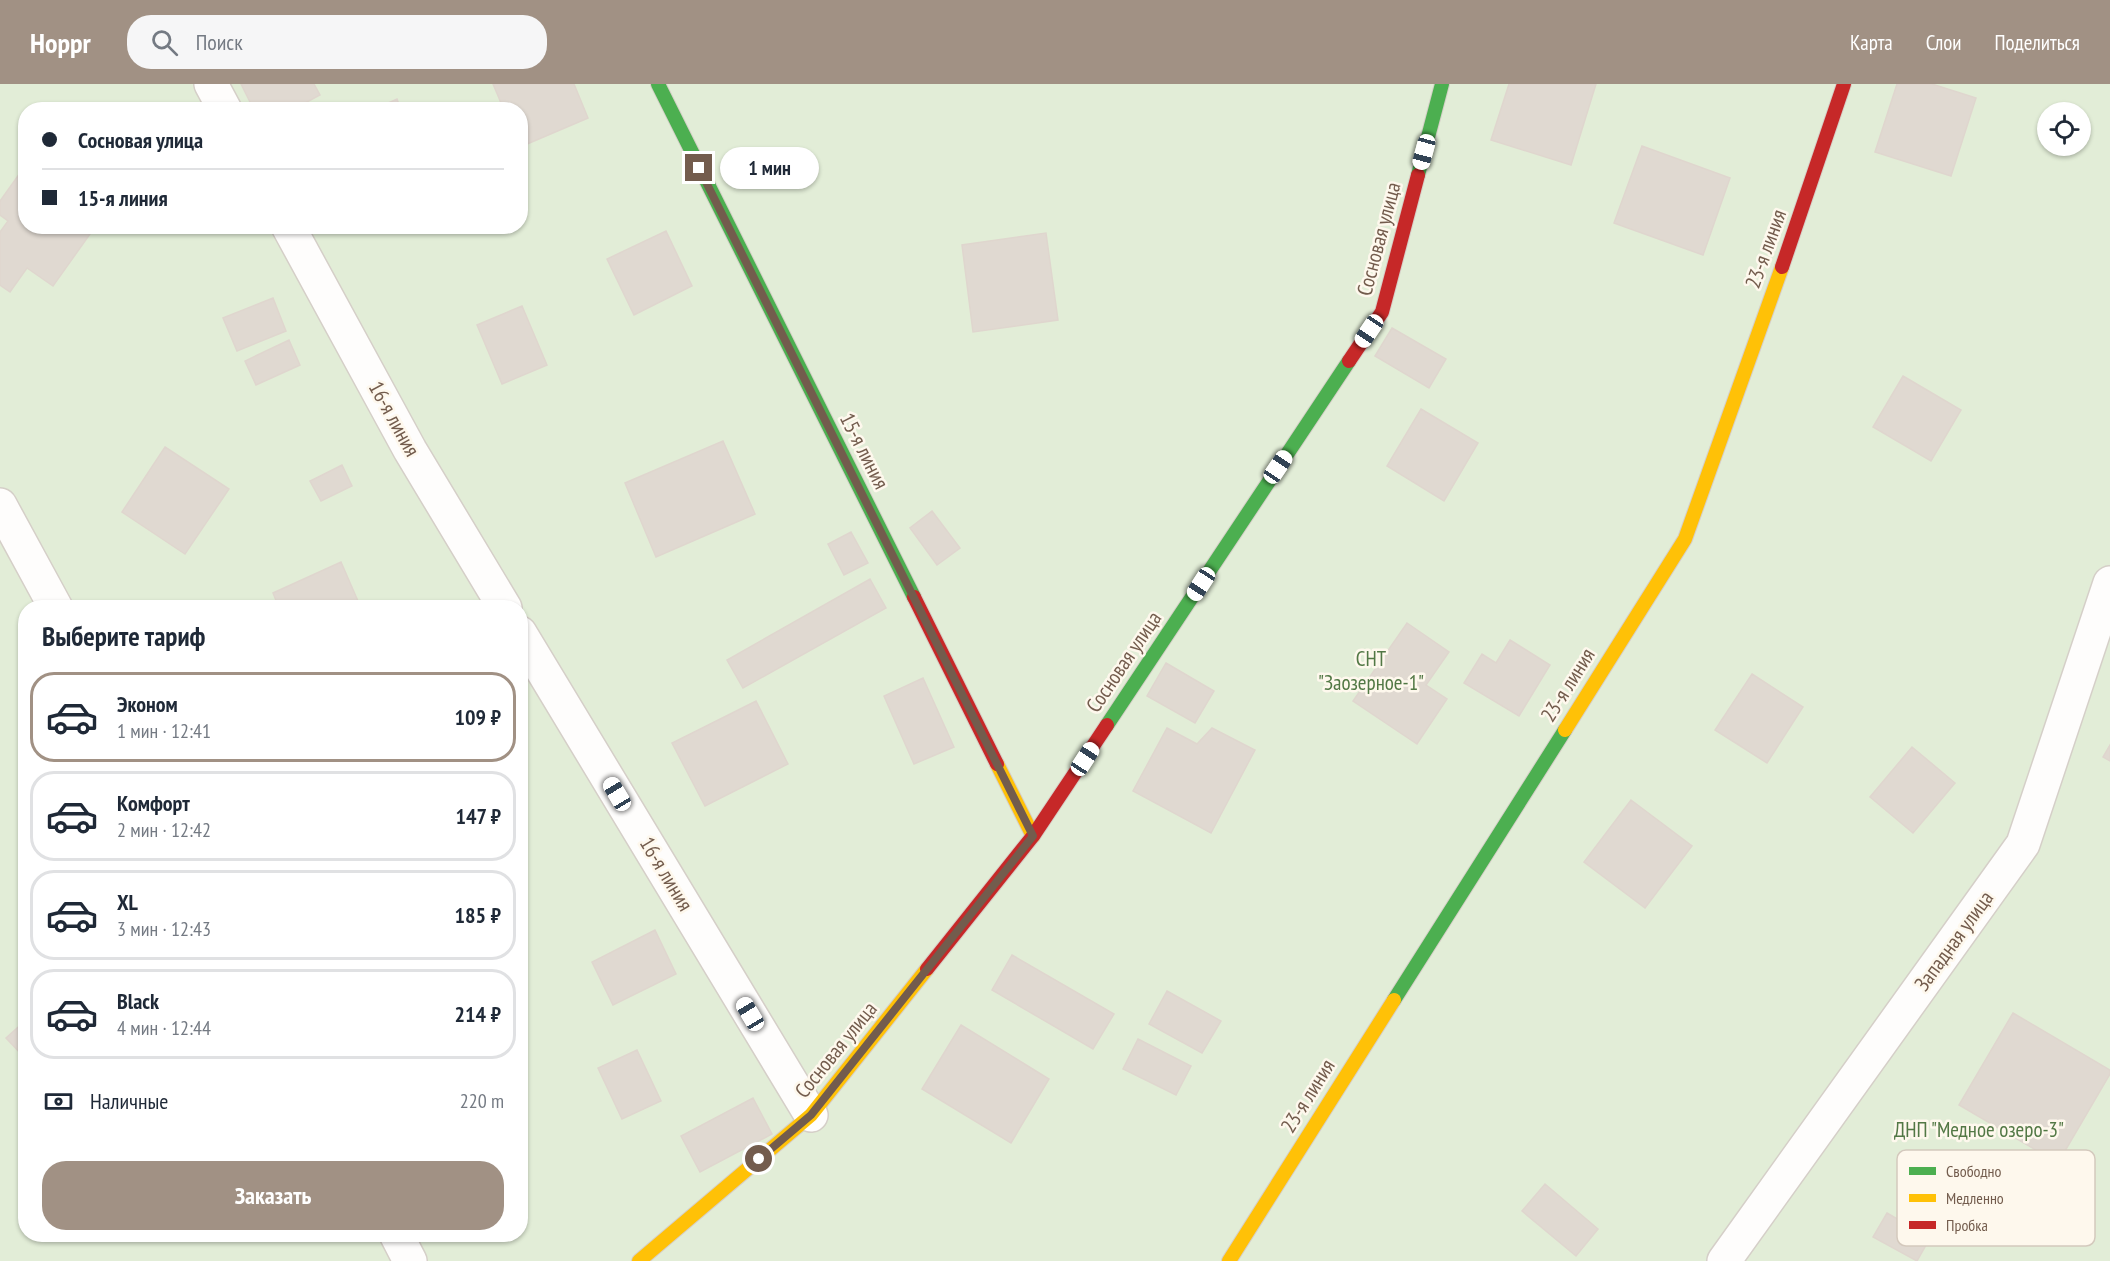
<!DOCTYPE html>
<html lang="ru">
<head>
<meta charset="utf-8">
<style>
	:root { --surface:#fff; --page:#f6f6f7; --text:#1f2937; --muted:#747a83; --line:#e0e1e3; --accent:#a19184 }
	body { margin:0; font-family:"PT Sans Narrow",sans-serif; background:var(--page); color:var(--text); height:100vh; display:flex; flex-direction:column; font-size:22px; white-space:nowrap }
	* { box-sizing:border-box; margin:0 }
	p { font-size:20px; color:var(--muted) }
	.icon { flex:none; width:33px; height:33px; fill:none; stroke:currentColor; stroke-width:2; stroke-linecap:round; stroke-linejoin:round }
	.map { position:relative; flex:1; overflow:hidden }
	.panel { position:absolute; left:18px; top:516px; width:510px; height:642px; display:flex; flex-direction:column; background:var(--surface); border-radius:24px; box-shadow:0 2px 4px #0004 }
	.panel>* { flex:none }
	.hud { position:absolute; left:18px; top:18px; width:510px; height:132px; border-radius:24px; box-shadow:0 2px 4px #0004; display:grid; align-content:center; height:132px; padding:0 24px; background:var(--surface) }
	.buttons { position:absolute; left:2037px; top:18px; display:grid; gap:12px }
	.buttons a { display:grid; place-items:center; width:54px; height:54px; border-radius:50%; background:var(--surface); box-shadow:0 2px 4px #0004; font-size:30px }
	.end { position:absolute; width:27px; height:27px; margin:-14px; border:8px solid #735c4d; background:#fff; box-shadow:0 0 0 3px #fff }
	.from { border-radius:50% }
	.bubble { position:absolute; height:42px; border-radius:21px; background:var(--surface); box-shadow:0 2px 4px #0004; font-size:20px; font-weight:800; line-height:42px; text-align:center }
	.car { position:absolute; width:18px; height:36px; margin:-18px -9px; border-radius:8px; box-shadow:0 0 4px 2px #0007; background:linear-gradient(#fff 24%,#345 0 40%,#fff 0 76%,#345 0 86%,#fff 0) }
	.hud b { display:flex; align-items:center; gap:21px; height:57px; font-size:22px }
	.hud b+b { border-top:2px solid var(--line) }
	.hud i { width:15px; height:15px; background:var(--text) }
	ul { padding:0; list-style:none }
	li { display:flex; align-items:center; gap:18px; height:90px; margin:0 12px 9px; padding:0 12px; border:3px solid var(--line); border-radius:24px }
	li div { flex:1 }
	li b { display:block; font-size:22px }
	li em { font-style:normal; font-weight:800 }
	li.current { border-color:var(--accent) }
	li>.icon { width:54px; height:54px; stroke-width:1.5 }
	h2 { padding:0 24px; font-size:27px; line-height:72px }
	.pay { display:flex; align-items:center; gap:15px; height:66px; padding:0 24px; font-size:22px }
	.pay p { margin-inline-start:auto }
	.action { display:flex; gap:12px; margin-top:auto; padding:12px 24px }
	.action a { flex:1; height:69px; border-radius:24px; background:var(--accent); color:#fff; font-size:24px; font-weight:800; line-height:69px; text-align:center }
	header { display:flex; align-items:center; gap:36px; box-sizing:border-box; height:84px; padding:0 30px; background:var(--accent); color:#fff }
	header strong { font-size:28px }
	nav { display:flex; gap:33px; margin-inline-start:auto; font-size:21px }
	.search { width:420px; height:54px; background:var(--page); display:flex; align-items:center; gap:15px; box-sizing:border-box; padding:0 21px; border-radius:24px; color:var(--muted); font-size:22px }
	.map>svg:first-child { display:block }
</style>
</head>
<body>
<header>
<strong>Hoppr</strong>
<div class="search"><svg class="icon" aria-label="search" viewBox="0 0 24 24"><circle cx="10" cy="10" r="6"/><path d="M15 15l6 6"/></svg>Поиск</div>
<nav><a>Карта</a><a>Слои</a><a>Поделиться</a></nav>
</header>
<div class="map">
<svg width="2110" height="1177" viewBox="0 0 2110 1177">
	<rect width="100%" height="100%" fill="#f6f3eb"/>
	<path fill="#e2edd7" fill-rule="evenodd" d="M0 0H2110V1177H0ZM26 26H520V142H26ZM2048 28H2080V62H2048ZM26 524H520V1150H26Z"/>
	<path fill="#e0d9d1" stroke="#dfd6ce" stroke-width="1.5" d="M241 0H314L320 11 292 26H254Z
		M493 0H574L588 34 520 63V26H504Z
		M1509 0H1596L1571 81 1491 56Z
		M1897 0H1932L1976 14 1951 92 1875 68Z
		M397 15 401 26H373Z
		M1642 62 1730 94 1703 171 1614 139Z
		M20 89 26 93V142L95 143 53 202 27 184 10 208 0 201V148L8 137 0 131V117Z
		M666 147 692 202 634 231 607 175Z
		M1046 149 1058 236 973 248 962 161Z
		M273 214 286 247 237 267 223 234Z
		M522 222 547 281 502 300 477 241Z
		M1392 244 1446 275 1429 304 1375 272Z
		M289 256 300 281 256 301 245 277Z
		M1903 292 1961 326 1931 377 1873 343Z
		M1421 325 1478 359 1444 417 1387 382Z
		M723 357 755 430 656 473 625 399Z
		M165 363 229 405 185 470 122 428Z
		M342 381 352 402 321 417 310 397Z
		M932 427 960 464 937 481 910 444Z
		M851 448 868 479 844 491 828 460Z
		M341 478 361 524H279L273 509Z
		M870 495 886 524 743 604 727 576Z
		M1407 539 1449 568 1426 601 1447 615 1417 660 1353 617Z
		M1510 556 1550 581 1519 632 1464 599 1482 570 1496 579Z
		M1166 579 1214 607 1195 639 1147 612Z
		M1752 590 1803 623 1767 679 1715 646Z
		M923 594 954 663 914 680 884 612Z
		M756 617 788 680 705 722 672 659Z
		M1167 644 1197 660 1212 644 1255 666 1211 749 1133 707Z
		M2110 661V677L2103 673Z
		M1912 663 1955 699 1913 749 1870 713Z
		M1631 716 1692 762 1645 824 1584 778Z
		M655 846 676 890 613 921 592 878Z
		M520 852 525 864 520 866Z
		M1012 871 1114 930 1093 965 992 906Z
		M1167 907 1221 937 1202 969 1149 940Z
		M2013 929 2110 986V990L2058 1079 1959 1021Z
		M26 936V975L6 954Z
		M961 941 1049 995 1011 1059 922 1005Z
		M1138 955 1191 982 1176 1011 1123 985Z
		M637 966 661 1017 622 1035 598 984Z
		M753 1014 772 1050 700 1088 681 1052Z
		M1545 1100 1598 1145 1576 1172 1522 1127Z
		M1887 1129 1930 1154 1917 1177 1873 1153Z"/>
	<g fill="none" stroke-linecap="round" stroke-linejoin="round">
		<g stroke="#d5cfc8" stroke-width="36">
			<path id="street" d="M211 0 225 26
				M288 142 410 366 505 524
				M0 421 56 524
				M520 549 811 1031
				M396 1150 410 1177
				M1724 1177 2023 760 2110 499"/>
		</g>
		<g stroke="#d6cfc8" stroke-width="16">
			<path id="fast" d="M658 0 914 513
				M1418 91 1442 0
				M1107 641 1349 277
				M1394 916 1565 646"/>
		</g>
		<g stroke="#d6cfc8" stroke-width="16">
			<path id="slow" d="M1565 646 1685 455 1782 183
				M997 680 1033 752
				M639 1177 811 1031 927 885
				M1229 1177 1394 916"/>
		</g>
		<g stroke="#d6cfc8" stroke-width="16">
			<path id="jam" d="M1782 183 1844 0
				M1349 277 1382 228 1418 91
				M914 513 997 680
				M927 885 1033 752 1107 641"/>
		</g>
		<use href="#street" stroke="#fefdfc" stroke-width="33"/>
		<use href="#fast" stroke="#4caf50" stroke-width="14"/>
		<use href="#slow" stroke="#ffc107" stroke-width="14"/>
		<use href="#jam" stroke="#c62828" stroke-width="14"/>
	</g>
	<g fill="none" stroke-linecap="round" stroke-linejoin="round">
		<path stroke="#735c4d" stroke-width="8" d="M699 84 1033 752 811 1031 759 1075"/>
	</g>
	<g text-anchor="middle" stroke-width="5" stroke-linejoin="round" paint-order="stroke">
		<g font-size="21" fill="#735c4d" stroke="#fef8ed">
			<text transform="translate(1379 155) rotate(-75)" y="7">Сосновая улица</text>
			<text transform="translate(1766 165) rotate(-70)" y="7">23-я линия</text>
			<text transform="translate(394 335) rotate(61)" y="7">16-я линия</text>
			<text transform="translate(864 367) rotate(63)" y="7">15-я линия</text>
			<text transform="translate(1124 578) rotate(-56)" y="7">Сосновая улица</text>
			<text transform="translate(1568 601) rotate(-58)" y="7">23-я линия</text>
			<text transform="translate(666 790) rotate(59)" y="7">16-я линия</text>
			<text transform="translate(1954 857) rotate(-54)" y="7">Западная улица</text>
			<text transform="translate(836 966) rotate(-51)" y="7">Сосновая улица</text>
			<text transform="translate(1308 1012) rotate(-58)" y="7">23-я линия</text>
		</g>
		<g font-size="21" fill="#527845" stroke="#fef8ed">
			<text x="1371" y="582">СНТ<tspan x="1371" dy="24">"Заозерное-1"</tspan></text>
			<text x="1979" y="1053">ДНП "Медное озеро-3"</text>
		</g>
	</g>
	<rect x="1897" y="1066" width="198" height="96" rx="9" fill="#fef8ed" stroke="#d4c9bd" stroke-width="1.5"/>
	<rect x="1909" y="1083" width="27" height="8" fill="#4caf50"/>
	<rect x="1909" y="1110" width="27" height="8" fill="#ffc107"/>
	<rect x="1909" y="1137" width="27" height="8" fill="#c62828"/>
	<g font-size="16" fill="#735c4d">
		<text x="1946" y="1093">Свободно</text>
		<text x="1946" y="1120">Медленно</text>
		<text x="1946" y="1147">Пробка</text>
	</g>
</svg>
<div class="buttons">
<a><svg class="icon" aria-label="locate" viewBox="0 0 24 24"><circle cx="12" cy="12" r="6"/><path d="M12 2v4M12 18v4M2 12h4M18 12h4"/></svg></a>
</div>
<i class="end from" style="left:759px;top:1075px"></i>
<i class="end" style="left:699px;top:84px"></i>
<div class="bubble" style="left:720px;top:63px;width:99px">1 мин</div>
<i class="car" style="left:1424px;top:68px;rotate:195deg"></i>
<i class="car" style="left:1369px;top:247px;rotate:214deg"></i>
<i class="car" style="left:1278px;top:383px;rotate:34deg"></i>
<i class="car" style="left:1201px;top:500px;rotate:213deg"></i>
<i class="car" style="left:1085px;top:675px;rotate:33deg"></i>
<i class="car" style="left:617px;top:710px;rotate:329deg"></i>
<i class="car" style="left:750px;top:930px;rotate:329deg"></i>
<div class="hud">
<b><i class="from"></i>Сосновая улица</b>
<b><i></i>15-я линия</b>
</div>
<section class="panel">
<h2>Выберите тариф</h2>
<ul>
<li class="current"><svg class="icon" aria-label="car" viewBox="0 0 24 24"><path d="M5 17H2v-5l4-1 3-4h7l3 4 3 1v5h-3M9 17h6M6 11h13"/><circle cx="7" cy="17" r="2"/><circle cx="17" cy="17" r="2"/></svg><div><b>Эконом</b><p>1 мин · 12:41</p></div><em>109 ₽</em></li>
<li><svg class="icon" aria-label="car" viewBox="0 0 24 24"><path d="M5 17H2v-5l4-1 3-4h7l3 4 3 1v5h-3M9 17h6M6 11h13"/><circle cx="7" cy="17" r="2"/><circle cx="17" cy="17" r="2"/></svg><div><b>Комфорт</b><p>2 мин · 12:42</p></div><em>147 ₽</em></li>
<li><svg class="icon" aria-label="car" viewBox="0 0 24 24"><path d="M5 17H2v-5l4-1 3-4h7l3 4 3 1v5h-3M9 17h6M6 11h13"/><circle cx="7" cy="17" r="2"/><circle cx="17" cy="17" r="2"/></svg><div><b>XL</b><p>3 мин · 12:43</p></div><em>185 ₽</em></li>
<li><svg class="icon" aria-label="car" viewBox="0 0 24 24"><path d="M5 17H2v-5l4-1 3-4h7l3 4 3 1v5h-3M9 17h6M6 11h13"/><circle cx="7" cy="17" r="2"/><circle cx="17" cy="17" r="2"/></svg><div><b>Black</b><p>4 мин · 12:44</p></div><em>214 ₽</em></li>
</ul>
<div class="pay"><svg class="icon" aria-label="cash" viewBox="0 0 24 24"><path d="M3 7h18v10H3z"/><circle cx="12" cy="12" r="2"/></svg>Наличные<p>220 m</p></div>
<div class="action"><a>Заказать</a></div>
</section>
</div>
</body>
</html>
